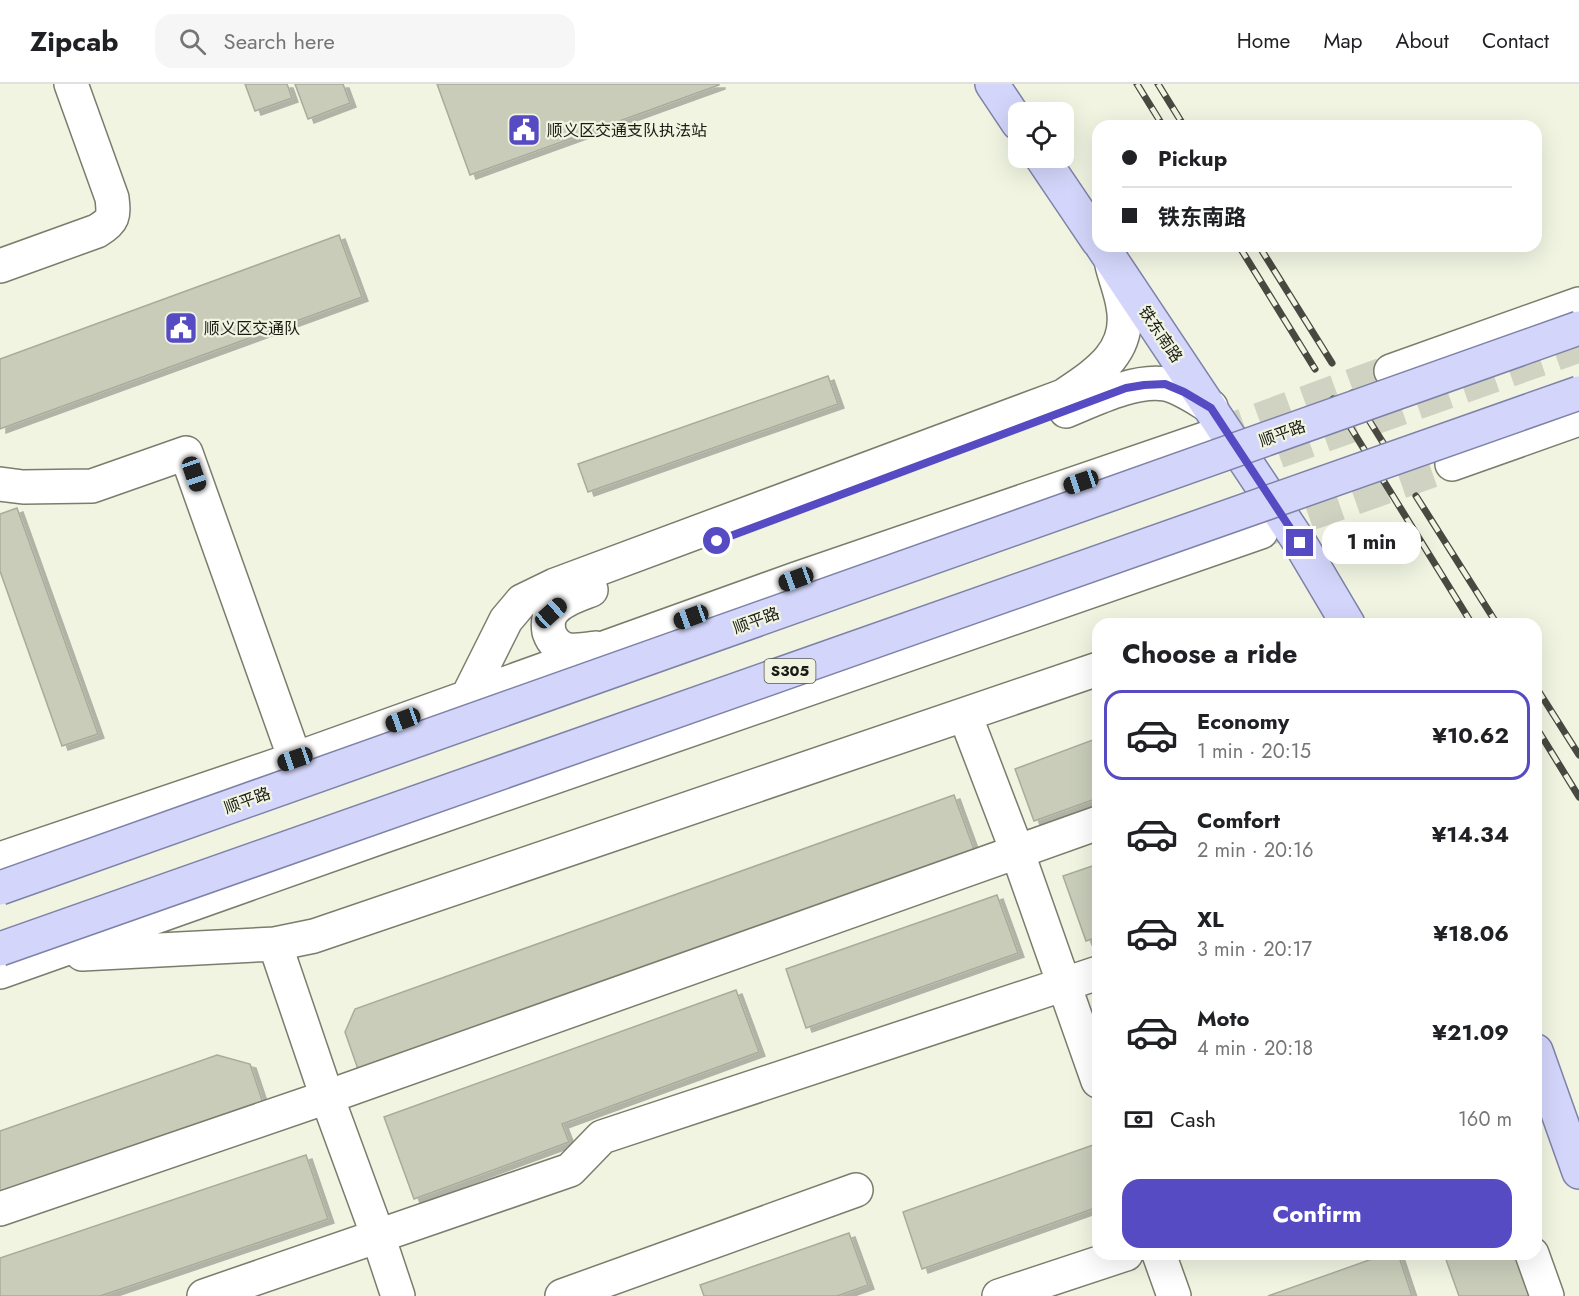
<!DOCTYPE html>
<html lang="en">
<head>
<meta charset="utf-8">
<style>
	:root { --surface:#fff; --page:#f6f6f6; --text:#202124; --muted:#757577; --line:#e0e0e0; --accent:#564bc3 }
	body { margin:0; font-family:Jost,"Noto Sans SC",sans-serif; background:var(--page); color:var(--text); height:100vh; display:flex; flex-direction:column; font-size:22px; white-space:nowrap }
	* { box-sizing:border-box; margin:0 }
	p { font-size:20px; color:var(--muted) }
	.icon { flex:none; width:33px; height:33px; fill:none; stroke:currentColor; stroke-width:2; stroke-linecap:round; stroke-linejoin:round }
	.map { position:relative; flex:1; overflow:hidden }
	.drawer { position:absolute; left:1092px; top:534px; width:450px; height:642px; display:flex; flex-direction:column; background:var(--surface); border-radius:18px; box-shadow:0 6px 24px #0002 }
	.drawer>* { flex:none }
	.top-card { position:absolute; left:1092px; top:36px; width:450px; height:132px; border-radius:18px; box-shadow:0 6px 24px #0002; display:grid; align-content:center; height:132px; padding:0 30px; background:var(--surface) }
	.tools { position:absolute; left:1008px; top:18px; display:grid; gap:12px }
	.tools a { display:grid; place-items:center; width:66px; height:66px; border-radius:12px; background:var(--surface); box-shadow:0 6px 24px #0002; font-size:30px }
	.end { position:absolute; width:27px; height:27px; margin:-14px; border:8px solid #564bc3; background:#fff; box-shadow:0 0 0 3px #fff }
	.from { border-radius:50% }
	.bubble { position:absolute; height:42px; border-radius:18px; background:var(--surface); box-shadow:0 6px 24px #0002; font-size:20px; font-weight:700; line-height:42px; text-align:center }
	.car { position:absolute; width:18px; height:36px; margin:-18px -9px; border-radius:8px; box-shadow:0 0 4px 2px #0007; background:linear-gradient(#222 24%,#8ab4d8 0 40%,#222 0 76%,#8ab4d8 0 86%,#222 0) }
	.top-card b { display:flex; align-items:center; gap:21px; height:57px; font-size:22px }
	.top-card b+b { border-top:2px solid var(--line) }
	.top-card i { width:15px; height:15px; background:var(--text) }
	ul { padding:0; list-style:none }
	li { display:flex; align-items:center; gap:18px; height:90px; margin:0 12px 9px; padding:0 18px; border:3px solid transparent; border-radius:18px }
	li div { flex:1 }
	li b { display:block; font-size:22px }
	li em { font-style:normal; font-weight:700 }
	li.selected { border-color:var(--accent) }
	li>.icon { width:54px; height:54px; stroke-width:1.5 }
	h2 { padding:0 30px; font-size:27px; line-height:72px }
	.pay { display:flex; align-items:center; gap:15px; height:66px; padding:0 30px; font-size:22px }
	.pay p { margin-inline-start:auto }
	.action { display:flex; gap:12px; margin-top:auto; padding:12px 30px }
	.action a { flex:1; height:69px; border-radius:18px; background:var(--accent); color:#fff; font-size:24px; font-weight:700; line-height:69px; text-align:center }
	header { display:flex; align-items:center; gap:36px; box-sizing:border-box; height:84px; padding:0 30px; background:var(--surface); border-bottom:2px solid var(--line) }
	header strong { font-size:28px }
	nav { display:flex; gap:33px; margin-inline-start:auto; font-size:21px }
	.search { width:420px; height:54px; background:var(--page); display:flex; align-items:center; gap:15px; box-sizing:border-box; padding:0 21px; border-radius:18px; color:var(--muted); font-size:22px }
	.map>svg:first-child { display:block }
</style>
</head>
<body>
<header>
<strong>Zipcab</strong>
<div class="search"><svg class="icon" aria-label="search" viewBox="0 0 24 24"><circle cx="10" cy="10" r="6"/><path d="M15 15l6 6"/></svg>Search here</div>
<nav><a>Home</a><a>Map</a><a>About</a><a>Contact</a></nav>
</header>
<div class="map">
<svg width="1579" height="1212" viewBox="0 0 1579 1212">
	<defs>
		<filter id="shadow"><feDropShadow dx="6" dy="4" stdDeviation="0" flood-color="#0004"/></filter>
	</defs>
	<rect width="100%" height="100%" fill="#f0f4e1"/>
	<path fill="#c8ccb9" stroke="#a8ac9a" stroke-width="1.5" filter="url(#shadow)" d="M245 0H287L292 14 255 27Z
		M295 0H343L350 19 308 35Z
		M437 0H719V1L470 91Z
		M339 151 362 213 0 345V275Z
		M828 292 838 320 588 408 578 380Z
		M17 424 98 650 62 662 0 487V430Z
		M1098 654V714L1034 737 1015 685Z
		M954 711 976 771 360 991 345 948 355 925Z
		M1098 780V853L1086 857 1063 792Z
		M997 811 1018 869 806 944 786 885Z
		M736 906 759 968 562 1040 569 1058 414 1115 384 1033Z
		M217 971 250 980 263 1019 0 1109V1047Z
		M1096 1060 1098 1065V1123L922 1185 903 1128Z
		M306 1071 328 1135 100 1212H0V1174Z
		M849 1149 868 1201 837 1212H704L700 1201Z
		M1386 1170H1398L1412 1212H1268Z
		M1444 1170H1519L1533 1212H1459Z"/>
	<g fill="none" stroke-linecap="round" stroke-linejoin="round">
		<path stroke="#d0d3c2" stroke-width="33" stroke-dasharray="33 16" stroke-linecap="butt" d="M1213 352 1391 287
			M1278 368 1579 262
			M1262 447 1452 380"/>
		<g stroke="#7a7d6c" stroke-width="36">
			<path id="minor" d="M0 182 97 147C114 137 114 132 112 114L71 0
				M1391 287 1579 220
				M1066 327C1093 316 1135 295 1165 300 1181 303 1197 315 1211 323
				M1452 380 1579 335
				M0 400 23 403 92 402 186 369 295 675
				M591 506C578 511 558 517 551 530 548 535 548 542 549 548 557 571 576 567 596 564
				M468 612 506 536 522 517 555 501 1063 312C1096 290 1132 268 1123 222 1121 208 1115 194 1112 181
				M965 631 1017 767 1098 997
				M0 775 295 675 796 495 1213 352
				M275 860 327 1013 378 1152 398 1212
				M82 870 275 860 314 852 1098 585
				M0 888 381 753 1261 448
				M0 1125 327 1013 1098 739
				M1159 1170 1174 1212
				M1532 1170 1547 1212
				M204 1212 570 1086 602 1053 1098 889
				M562 1212 856 1106
				M999 1212 1126 1170"/>
		</g>
		<g stroke="#7f82a7" stroke-width="36">
			<path id="major" d="M992 0 1018 39
				M1042 74 1098 157
				M1102 162 1300 459 1348 540
				M1536 967 1579 1088"/>
		</g>
		<use href="#minor" stroke="#fff" stroke-width="33"/>
		<use href="#major" stroke="#d3d6fa" stroke-width="33"/>
		<g stroke="#484940" stroke-width="7">
			<path id="rail" d="M1137 0 1163 42
				M1158 0 1184 42
				M1239 162 1315 285
				M1259 162 1332 279
				M1352 309 1397 381
				M1333 315 1472 540
				M1416 412 1497 540
				M1536 603 1579 671
				M1536 643 1579 713"/>
		</g>
		<use href="#rail" stroke="#f0f4e1" stroke-width="4.5" stroke-dasharray="14" stroke-linecap="butt"/>
		<g stroke="#7f82a7" stroke-width="36" stroke-linecap="butt">
			<path id="major-bridge" d="M0 804 1579 244
				M0 865 1579 309"/>
		</g>
		<use href="#major-bridge" stroke="#d3d6fa" stroke-width="33"/>
	</g>
	<g fill="none" stroke-linecap="round" stroke-linejoin="round">
		<path stroke="#564bc3" stroke-width="8" d="M717 457 1126 304 1144 301 1165 300 1184 308 1211 324 1300 459"/>
	</g>
	<defs>
		<g id="civic-square" transform="scale(1.725)"><rect x="-9" y="-9" width="18" height="18" rx="4" fill="#564bc3" stroke="#f0f4e1"/><path d="M-.6-6.5H3V-4.5H.6V-3L4-1V1h2V6H-6V1h2V-1L-.6-3ZM-1.2 2.5V6h2.4V2.5Z" fill="#fff"/></g>
	</defs>
	<g fill-rule="evenodd">
		<use href="#civic-square" x="524" y="46"/>
		<use href="#civic-square" x="181" y="244"/>
	</g>
	<g text-anchor="middle" stroke-width="4.5" stroke-linejoin="round" paint-order="stroke">
		<rect fill="#f0f4e1" stroke="#5a5b51" stroke-width="1.5" x="764.5" y="575" width="51" height="24" rx="4.5"/>
		<g font-size="15" font-weight="bold" fill="#191a13">
			<text x="790" y="592">S305</text>
		</g>
		<g font-size="16" fill="#191a13" stroke="#f0f4e1" text-anchor="start">
			<text x="547" y="52">顺义区交通支队执法站</text>
			<text x="204" y="250">顺义区交通队</text>
		</g>
		<g font-size="16" fill="#191a13" stroke="#f0f4e1">
			<text transform="translate(1161 250) rotate(56)" y="6">铁东南路</text>
			<text transform="translate(1282 349) rotate(-20)" y="6">顺平路</text>
			<text transform="translate(756 536) rotate(-20)" y="6">顺平路</text>
			<text transform="translate(247 716) rotate(-20)" y="6">顺平路</text>
		</g>
	</g>
</svg>
<div class="tools">
<a><svg class="icon" aria-label="locate" viewBox="0 0 24 24"><circle cx="12" cy="12" r="6"/><path d="M12 2v4M12 18v4M2 12h4M18 12h4"/></svg></a>
</div>
<i class="end from" style="left:717px;top:457px"></i>
<i class="end" style="left:1300px;top:459px"></i>
<div class="bubble" style="left:1322px;top:438px;width:99px">1 min</div>
<i class="car" style="left:194px;top:390px;rotate:161deg"></i>
<i class="car" style="left:1081px;top:398px;rotate:251deg"></i>
<i class="car" style="left:796px;top:495px;rotate:250deg"></i>
<i class="car" style="left:551px;top:529px;rotate:48deg"></i>
<i class="car" style="left:691px;top:533px;rotate:250deg"></i>
<i class="car" style="left:403px;top:636px;rotate:250deg"></i>
<i class="car" style="left:295px;top:675px;rotate:251deg"></i>
<div class="top-card">
<b><i class="from"></i>Pickup</b>
<b><i></i>铁东南路</b>
</div>
<section class="drawer">
<h2>Choose a ride</h2>
<ul>
<li class="selected"><svg class="icon" aria-label="car" viewBox="0 0 24 24"><path d="M5 17H2v-5l4-1 3-4h7l3 4 3 1v5h-3M9 17h6M6 11h13"/><circle cx="7" cy="17" r="2"/><circle cx="17" cy="17" r="2"/></svg><div><b>Economy</b><p>1 min · 20:15</p></div><em>¥10.62</em></li>
<li><svg class="icon" aria-label="car" viewBox="0 0 24 24"><path d="M5 17H2v-5l4-1 3-4h7l3 4 3 1v5h-3M9 17h6M6 11h13"/><circle cx="7" cy="17" r="2"/><circle cx="17" cy="17" r="2"/></svg><div><b>Comfort</b><p>2 min · 20:16</p></div><em>¥14.34</em></li>
<li><svg class="icon" aria-label="car" viewBox="0 0 24 24"><path d="M5 17H2v-5l4-1 3-4h7l3 4 3 1v5h-3M9 17h6M6 11h13"/><circle cx="7" cy="17" r="2"/><circle cx="17" cy="17" r="2"/></svg><div><b>XL</b><p>3 min · 20:17</p></div><em>¥18.06</em></li>
<li><svg class="icon" aria-label="car" viewBox="0 0 24 24"><path d="M5 17H2v-5l4-1 3-4h7l3 4 3 1v5h-3M9 17h6M6 11h13"/><circle cx="7" cy="17" r="2"/><circle cx="17" cy="17" r="2"/></svg><div><b>Moto</b><p>4 min · 20:18</p></div><em>¥21.09</em></li>
</ul>
<div class="pay"><svg class="icon" aria-label="cash" viewBox="0 0 24 24"><path d="M3 7h18v10H3z"/><circle cx="12" cy="12" r="2"/></svg>Cash<p>160 m</p></div>
<div class="action"><a>Confirm</a></div>
</section>
</div>
</body>
</html>
